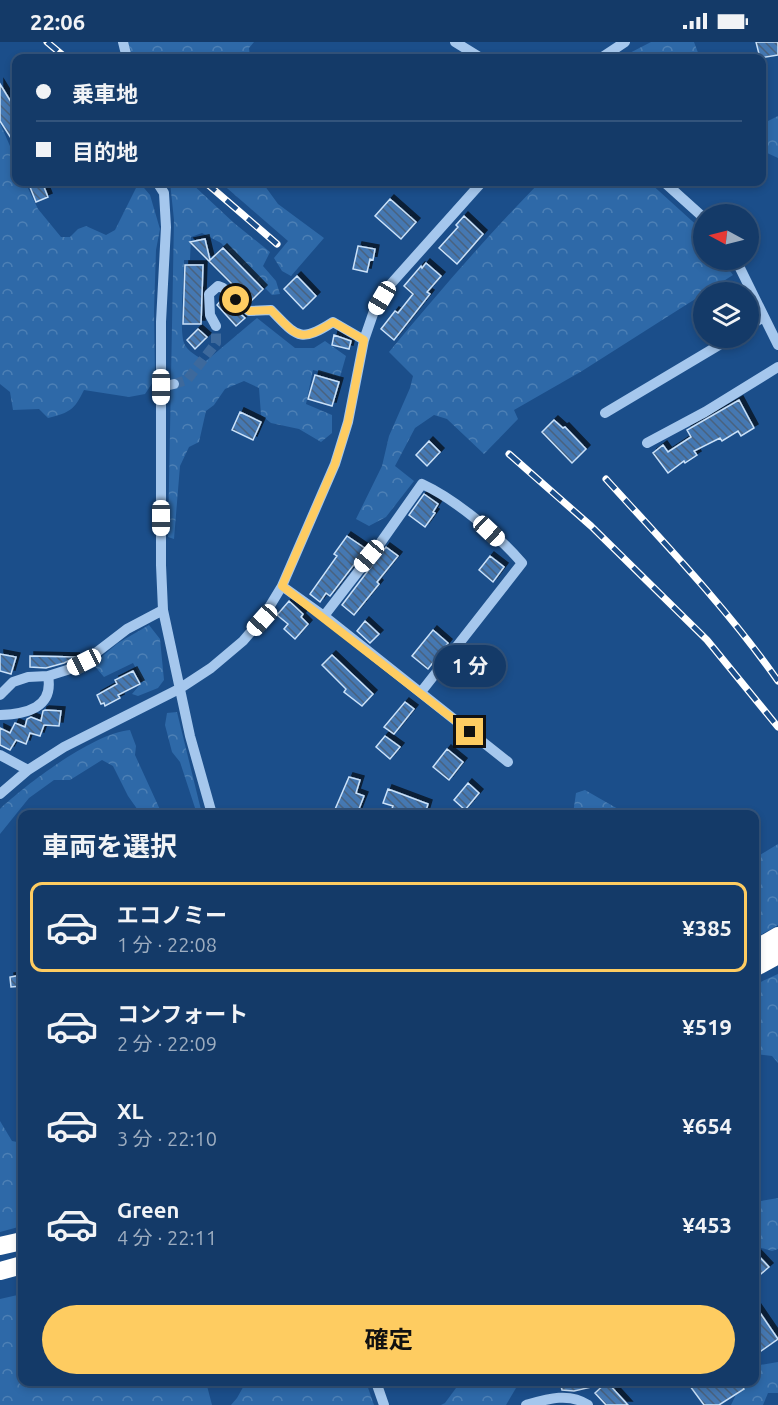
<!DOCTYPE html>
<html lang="ja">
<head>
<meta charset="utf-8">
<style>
	:root { --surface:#143a68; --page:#214571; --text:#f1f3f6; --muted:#9dadc0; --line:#33547c; --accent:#fecc61 }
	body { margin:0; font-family:Ubuntu,"Noto Sans JP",sans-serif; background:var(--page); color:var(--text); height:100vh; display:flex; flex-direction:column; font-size:22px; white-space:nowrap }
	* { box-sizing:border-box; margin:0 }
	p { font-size:20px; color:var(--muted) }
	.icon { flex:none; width:33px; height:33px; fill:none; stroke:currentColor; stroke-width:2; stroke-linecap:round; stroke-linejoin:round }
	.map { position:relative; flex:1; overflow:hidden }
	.drawer { position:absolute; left:18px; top:768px; width:741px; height:576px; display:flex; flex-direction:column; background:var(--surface); border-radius:12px; box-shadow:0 3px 9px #0003,0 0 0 2px var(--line) }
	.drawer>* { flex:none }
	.guide { position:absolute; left:12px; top:12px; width:754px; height:132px; border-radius:12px; box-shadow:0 3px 9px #0003,0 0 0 2px var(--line); display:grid; align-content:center; height:132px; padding:0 24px; background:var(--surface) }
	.needle { width:39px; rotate:277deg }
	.fabs { position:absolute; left:693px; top:162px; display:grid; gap:12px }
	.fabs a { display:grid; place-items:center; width:66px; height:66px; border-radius:50%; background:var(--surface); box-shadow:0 3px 9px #0003,0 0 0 2px var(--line); font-size:30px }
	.end { position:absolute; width:27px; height:27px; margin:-14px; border:8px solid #fecc61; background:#111; box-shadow:0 0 0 3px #111 }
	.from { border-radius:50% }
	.bubble { position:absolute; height:42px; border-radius:21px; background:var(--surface); box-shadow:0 3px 9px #0003,0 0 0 2px var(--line); font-size:20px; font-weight:700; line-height:42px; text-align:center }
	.car { position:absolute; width:18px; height:36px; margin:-18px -9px; border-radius:8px; box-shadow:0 0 4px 2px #0007; background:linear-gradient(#fff 24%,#345 0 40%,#fff 0 76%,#345 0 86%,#fff 0) }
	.guide b { display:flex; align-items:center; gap:21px; height:57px; font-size:22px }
	.guide b+b { border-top:2px solid var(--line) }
	.guide i { width:15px; height:15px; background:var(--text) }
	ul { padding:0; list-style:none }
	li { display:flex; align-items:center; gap:18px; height:90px; margin:0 12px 9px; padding:0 12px; border:3px solid transparent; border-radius:12px }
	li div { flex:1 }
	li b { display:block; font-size:22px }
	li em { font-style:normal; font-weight:700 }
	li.current { border-color:var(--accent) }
	li>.icon { width:54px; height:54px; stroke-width:1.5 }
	h2 { padding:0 24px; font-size:27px; line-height:72px }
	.primary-button { display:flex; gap:12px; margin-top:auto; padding:12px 24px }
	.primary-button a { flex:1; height:69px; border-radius:36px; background:var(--accent); color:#111; font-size:24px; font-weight:700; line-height:69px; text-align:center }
	.status { display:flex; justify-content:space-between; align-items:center; height:42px; padding:0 30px; background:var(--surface); direction:ltr }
	.status svg { height:16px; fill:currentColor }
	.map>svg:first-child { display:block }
</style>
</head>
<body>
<div class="status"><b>22:06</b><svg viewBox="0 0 49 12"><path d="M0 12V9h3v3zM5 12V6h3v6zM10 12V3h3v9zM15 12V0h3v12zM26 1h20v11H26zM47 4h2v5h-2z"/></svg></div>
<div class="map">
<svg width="778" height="1363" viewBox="0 0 778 1363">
	<defs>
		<pattern id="forest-crowns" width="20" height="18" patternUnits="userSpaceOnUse" patternTransform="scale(1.5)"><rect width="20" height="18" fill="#2e69a8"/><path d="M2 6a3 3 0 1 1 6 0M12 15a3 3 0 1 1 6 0" fill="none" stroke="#4d80b5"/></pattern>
		<pattern id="building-back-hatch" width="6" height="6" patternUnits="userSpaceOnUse" patternTransform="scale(1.5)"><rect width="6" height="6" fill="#4478b2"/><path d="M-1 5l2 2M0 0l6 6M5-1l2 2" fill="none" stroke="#48627f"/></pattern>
		<filter id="shadow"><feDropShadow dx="4" dy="-4" stdDeviation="0" flood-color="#0009"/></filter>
	</defs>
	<rect width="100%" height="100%" fill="#1b4e8a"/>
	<path fill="url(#forest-crowns)" d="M128 0H254L249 6 250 16H132Z
		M651 0H694L700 16H620Z
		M778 74V116L765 110 762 111V82Z
		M0 81 16 118V140H25L38 167 61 195H70L78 187 86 184 106 193 115 188 139 140 150 153 160 187 156 208 154 269 155 337 145 352 129 355 84 348C74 368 71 370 48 376L39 367 13 368 10 350 0 342Z
		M170 140H190L234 181 270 210 263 224 276 239 280 252 272 253 221 201 202 191 191 195 190 218H184C184 235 179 287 184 301 187 309 198 315 206 319L257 276 295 306H314L325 299 346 314 340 335 313 328 306 362 332 373V391L321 400 299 387 271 381 261 373 259 346 244 339 225 347 214 363 206 369 199 400 189 405 180 424 174 497 168 495 174 178Z
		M220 140H262L278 162 324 196 291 234 282 229 274 216 288 199Z
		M540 140H649L702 188 703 191 704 218H722L733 233 582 329 514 368 518 377 484 412 447 377 434 373 415 386 395 424 414 439 386 475 369 484 356 477 382 424 389 394 410 346 413 334 389 310C438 251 487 194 540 140Z
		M149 583 160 597 164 638 158 646 138 654 132 652 143 639 133 621 104 635 93 622 118 601Z
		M177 670 202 772H197L180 720 172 710 165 683 167 671Z
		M130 688 136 704 135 713 162 772H142L140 771 128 754 113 724 102 718 70 738H54L29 756 0 792V767C26 742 94 691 130 688Z
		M585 748 625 771 627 772H573L576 751Z
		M778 802V883L755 896V816Z
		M778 932V1021L772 1014 755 1012 754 943Z
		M0 1079 12 1099 22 1101V1184L0 1190Z
		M778 1156V1207L772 1209 755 1204V1160Z
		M22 1252V1340H206L212 1363H0V1257Z
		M778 1320V1351H768L763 1363H731L742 1340H754L755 1327 760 1323Z
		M246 1340H366L374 1363H231L237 1356Z
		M470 1340H530L516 1346 506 1363H441L445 1361 456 1346Z"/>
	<path fill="url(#building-back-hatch)" stroke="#cae1f9" stroke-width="1.5" filter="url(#shadow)" d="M756 0H778V13L760 16Z
		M0 42 16 68V104L0 79Z
		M28 140H42L48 155 36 160Z
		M390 157 416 180 401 197 375 174Z
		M464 174 483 192 457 222 439 206 458 185 456 183Z
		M205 197 210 218 223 206 263 247 250 260 190 200Z
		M358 204 375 207 373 218 370 217 367 230 353 227Z
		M426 221 441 234 427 250 430 252 394 298 381 287 395 269 398 271 413 252 404 244 421 224 422 226Z
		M185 223H203L201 282H183Z
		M297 234 316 254 303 267 284 247Z
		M223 256 245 276 236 284 217 263Z
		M198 287 207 295 195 307 187 298Z
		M334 293 351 299 349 307 332 303Z
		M315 333 339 340 332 364 308 357Z
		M739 358 754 386 741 394 738 389 722 399 720 396 694 409 697 413 685 421 684 419 668 431 653 411 663 403 668 410 691 395 687 388Z
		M240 370 261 380 253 398 232 388Z
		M554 378 563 386 565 385 586 407 572 421 542 390Z
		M429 399 440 410 427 424 416 413Z
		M424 452 438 462 433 470 435 471 425 485 409 473Z
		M347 494 366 507 330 554 326 551 320 560 310 552 337 514 334 512Z
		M386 505 398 514 377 540 379 542 354 573 342 563Z
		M490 514 504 525 493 540 479 528Z
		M289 559 303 572 301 575 308 582 295 597 284 587 288 582 277 573Z
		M365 579 379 592 370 601 357 589Z
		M433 588 448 601 428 627 412 614Z
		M0 612 16 615 11 632 0 629Z
		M332 613 373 652 362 664 344 650 346 647 322 623Z
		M30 614 76 615 64 621 46 626 30 625Z
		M133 629 140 642 118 653 120 656 105 664 104 661 101 662 97 653 117 642 115 638Z
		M405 660 414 667 394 692 384 685Z
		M45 668 61 669 59 684 44 683 40 694 30 691 26 702 16 698 10 708 0 703V686L10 691 15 681 25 685 27 677 31 675 41 679 43 669Z
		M385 694 400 705 390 717 376 705Z
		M447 707 463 720 449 738 433 725Z
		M349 735 360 738 356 751 364 754 357 772H333Z
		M468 741 479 751 465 768 454 758Z
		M388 747 428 762 425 772H390L393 764 383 761Z
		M22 933V944L11 945 10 935Z
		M754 1209 769 1225 754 1238Z
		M754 1262 778 1297 754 1314Z
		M560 1340H596V1344L574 1349 562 1348Z
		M607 1340 628 1363H606L595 1351Z
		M687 1340H739L744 1347 719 1363H704Z"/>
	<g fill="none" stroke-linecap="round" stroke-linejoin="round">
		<path stroke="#3d699c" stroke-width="10" stroke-dasharray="10 5" stroke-linecap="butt" d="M174 342 187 338 216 301V284"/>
		<path stroke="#a5c7ed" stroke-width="10" d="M123 0 127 16
			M455 0 481 16
			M601 16 625 0
			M157 140 164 151 166 185 161 280V523L163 568 190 694 212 772
			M664 140 704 176
			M736 218 778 303
			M216 284 210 273 209 252 218 244 223 246 249 269 271 268C297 294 299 302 333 280L364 298
			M748 284 764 275
			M161 345 174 342
			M605 371 731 296
			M647 401 705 370 778 325
			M282 544 324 574 508 720
			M324 574 381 500 422 442C455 457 498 493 522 521L421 650
			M0 653 13 640 28 635 48 634 67 628 84 620 127 587 163 568
			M0 673C26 672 54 666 48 634
			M0 713 28 728
			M0 752 28 728 64 705 179 647 211 626 243 599 262 577 282 544 335 422 348 380 364 298 374 269 389 244 482 140
			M376 1340 384 1363
			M526 1363C547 1357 569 1350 588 1363"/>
		<path stroke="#fff" stroke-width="18" d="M754 908 778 894
			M754 926 778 913
			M0 1204 22 1199
			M0 1229 22 1223"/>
		<g stroke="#fff" stroke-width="7">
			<path id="rail" d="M47 0 66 16
				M205 140 277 202
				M509 412 591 484 707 598 778 685
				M606 437C665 502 727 566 778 639"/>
		</g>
		<use href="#rail" stroke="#1b4e8a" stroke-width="4.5" stroke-dasharray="14" stroke-linecap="butt"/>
	</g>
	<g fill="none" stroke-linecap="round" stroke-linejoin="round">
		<path stroke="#fecc61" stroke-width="8" d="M236 258 249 269 271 268C297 294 299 302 333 280L364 298 348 380 335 422 282 544 470 690"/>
	</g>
</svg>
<div class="fabs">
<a><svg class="needle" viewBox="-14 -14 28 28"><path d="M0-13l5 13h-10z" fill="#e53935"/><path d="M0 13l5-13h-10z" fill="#9dadc0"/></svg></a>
<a><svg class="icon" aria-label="layers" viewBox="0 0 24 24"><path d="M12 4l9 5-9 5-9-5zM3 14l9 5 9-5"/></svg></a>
</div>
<i class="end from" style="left:236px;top:258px"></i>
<i class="end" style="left:470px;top:690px"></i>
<div class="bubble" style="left:434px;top:603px;width:72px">1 分</div>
<i class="car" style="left:382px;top:256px;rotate:211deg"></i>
<i class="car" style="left:161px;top:345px;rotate:180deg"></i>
<i class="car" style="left:161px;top:476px;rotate:180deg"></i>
<i class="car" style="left:489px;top:489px;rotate:133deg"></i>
<i class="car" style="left:369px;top:514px;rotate:220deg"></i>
<i class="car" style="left:262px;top:578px;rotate:222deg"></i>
<i class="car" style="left:84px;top:620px;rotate:243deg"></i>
<div class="guide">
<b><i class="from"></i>乗車地</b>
<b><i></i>目的地</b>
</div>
<section class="drawer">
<h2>車両を選択</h2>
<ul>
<li class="current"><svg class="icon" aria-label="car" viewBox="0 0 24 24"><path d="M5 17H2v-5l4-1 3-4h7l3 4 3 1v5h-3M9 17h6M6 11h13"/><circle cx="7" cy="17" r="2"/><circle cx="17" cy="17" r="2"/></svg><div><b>エコノミー</b><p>1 分 · 22:08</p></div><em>¥385</em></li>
<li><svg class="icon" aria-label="car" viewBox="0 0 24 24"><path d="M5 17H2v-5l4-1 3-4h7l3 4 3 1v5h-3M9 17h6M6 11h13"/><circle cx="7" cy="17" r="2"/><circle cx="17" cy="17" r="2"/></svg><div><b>コンフォート</b><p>2 分 · 22:09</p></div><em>¥519</em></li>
<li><svg class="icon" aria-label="car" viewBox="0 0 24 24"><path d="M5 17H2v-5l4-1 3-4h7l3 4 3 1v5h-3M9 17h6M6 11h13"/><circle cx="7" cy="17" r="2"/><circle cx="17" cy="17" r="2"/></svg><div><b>XL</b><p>3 分 · 22:10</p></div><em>¥654</em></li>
<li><svg class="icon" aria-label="car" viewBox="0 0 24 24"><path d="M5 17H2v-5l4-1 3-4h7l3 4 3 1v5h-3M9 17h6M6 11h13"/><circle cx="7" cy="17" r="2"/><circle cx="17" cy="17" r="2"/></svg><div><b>Green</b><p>4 分 · 22:11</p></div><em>¥453</em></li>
</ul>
<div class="primary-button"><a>確定</a></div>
</section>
</div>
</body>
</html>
